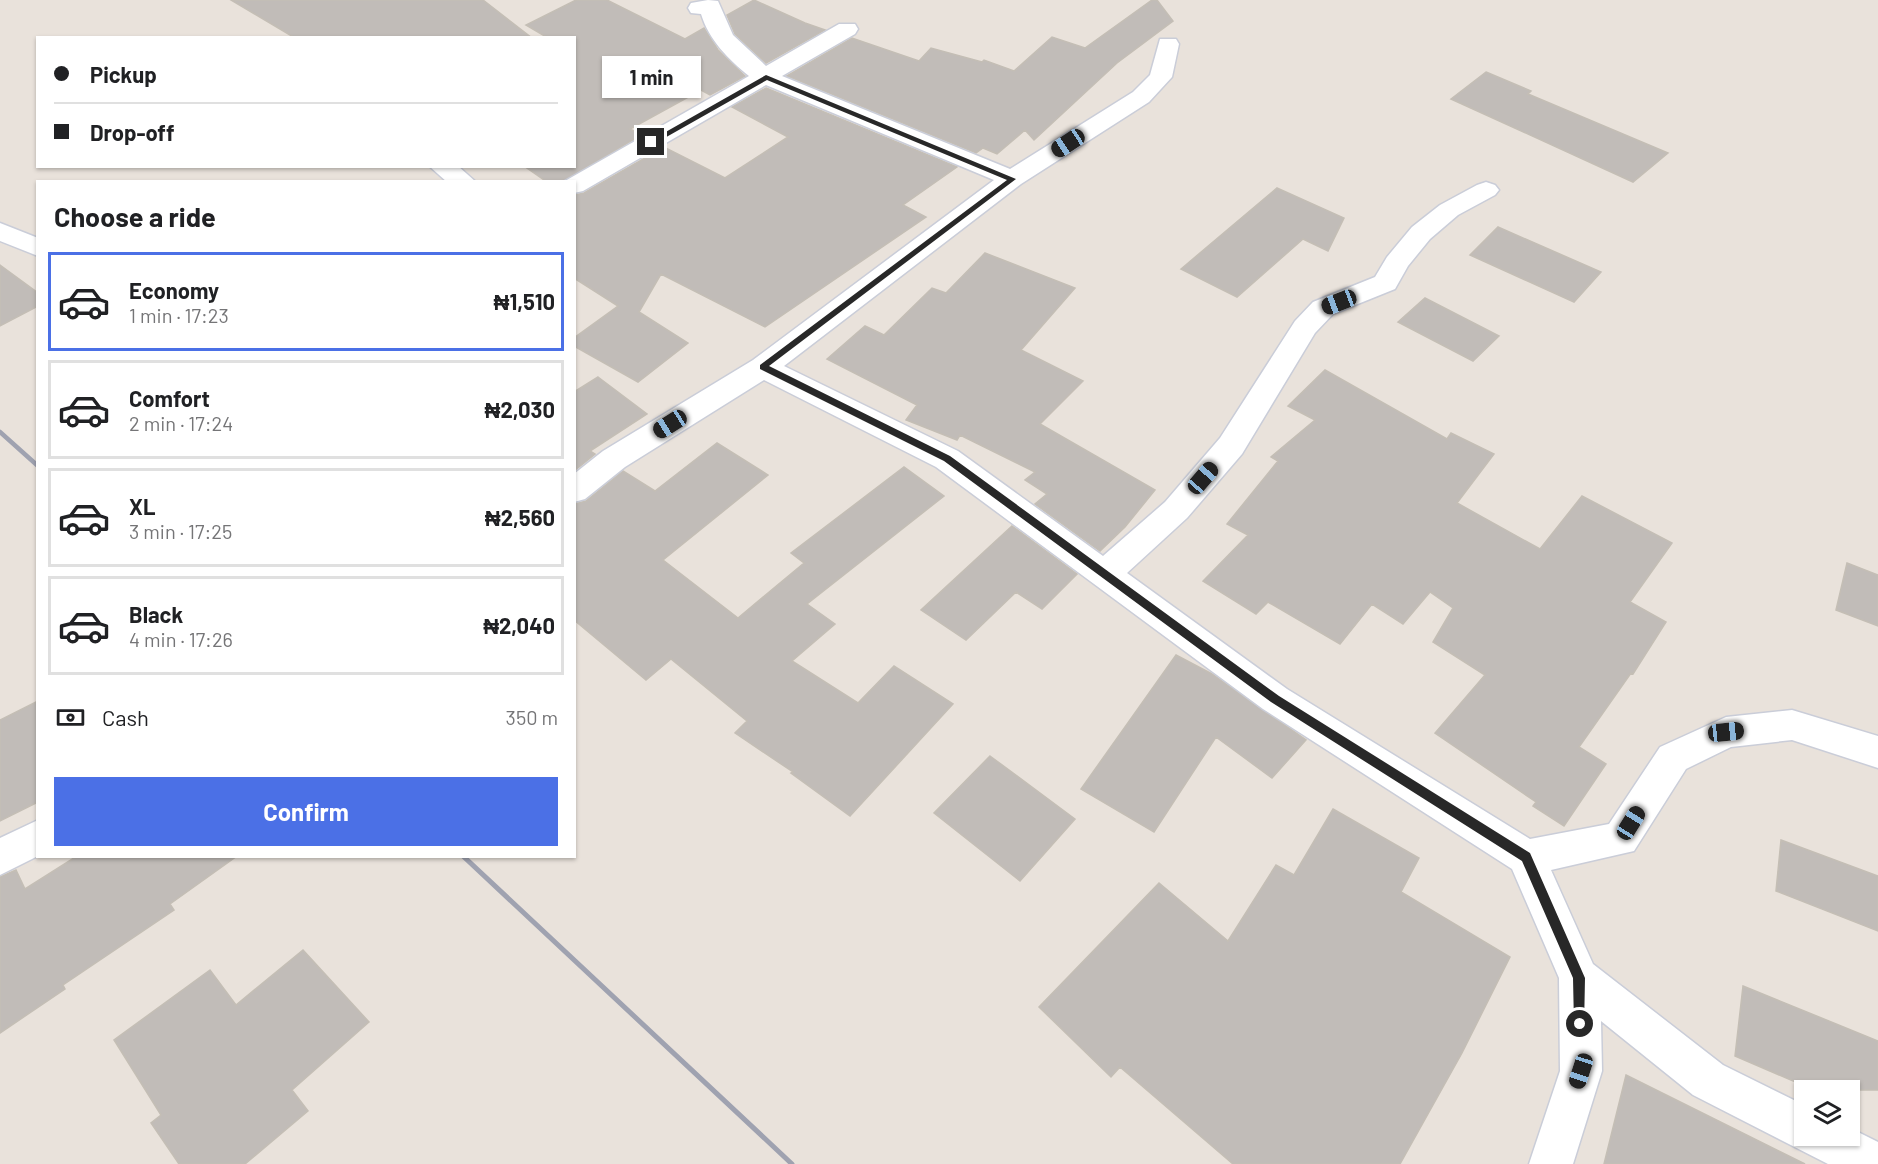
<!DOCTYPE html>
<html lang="en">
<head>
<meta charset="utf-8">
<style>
	:root { --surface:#fff; --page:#f6f6f6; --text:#202124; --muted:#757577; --line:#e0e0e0; --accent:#4b70e6 }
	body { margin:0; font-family:Barlow,sans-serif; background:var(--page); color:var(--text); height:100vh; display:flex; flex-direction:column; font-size:22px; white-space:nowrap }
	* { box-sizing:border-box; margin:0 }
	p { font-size:20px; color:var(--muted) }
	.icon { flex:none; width:33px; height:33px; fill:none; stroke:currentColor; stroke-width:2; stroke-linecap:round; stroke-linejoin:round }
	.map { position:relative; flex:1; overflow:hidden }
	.details { position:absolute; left:36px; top:180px; width:540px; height:678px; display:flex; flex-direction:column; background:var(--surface); border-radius:0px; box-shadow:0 2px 4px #0004 }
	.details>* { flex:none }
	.hud { position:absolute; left:36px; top:36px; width:540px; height:132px; border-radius:0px; box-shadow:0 2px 4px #0004; display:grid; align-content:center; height:132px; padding:0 18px; background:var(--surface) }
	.tools { position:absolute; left:1794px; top:1080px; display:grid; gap:12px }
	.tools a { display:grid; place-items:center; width:66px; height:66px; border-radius:0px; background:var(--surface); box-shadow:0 2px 4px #0004; font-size:30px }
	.end { position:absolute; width:27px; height:27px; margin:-14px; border:8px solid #282828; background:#fff; box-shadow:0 0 0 3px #fff }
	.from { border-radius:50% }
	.bubble { position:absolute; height:42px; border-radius:0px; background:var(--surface); box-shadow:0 2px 4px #0004; font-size:20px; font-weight:700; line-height:42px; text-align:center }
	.car { position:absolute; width:18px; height:36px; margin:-18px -9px; border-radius:8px; box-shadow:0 0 4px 2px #0007; background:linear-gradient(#222 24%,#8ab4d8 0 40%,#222 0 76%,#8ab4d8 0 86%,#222 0) }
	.hud b { display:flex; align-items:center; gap:21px; height:57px; font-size:22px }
	.hud b+b { border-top:2px solid var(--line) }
	.hud i { width:15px; height:15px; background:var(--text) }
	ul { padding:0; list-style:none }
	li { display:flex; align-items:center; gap:18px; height:99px; margin:0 12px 9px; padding:0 6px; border:3px solid var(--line); border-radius:0px }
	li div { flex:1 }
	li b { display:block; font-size:22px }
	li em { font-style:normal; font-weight:700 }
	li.active { border-color:var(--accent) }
	li>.icon { width:54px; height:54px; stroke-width:1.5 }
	h2 { padding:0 18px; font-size:27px; line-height:72px }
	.pay { display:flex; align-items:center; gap:15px; height:66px; padding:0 18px; font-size:22px }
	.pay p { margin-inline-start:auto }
	.action { display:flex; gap:12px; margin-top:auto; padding:12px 18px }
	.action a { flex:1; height:69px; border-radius:0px; background:var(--accent); color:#fff; font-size:24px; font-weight:700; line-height:69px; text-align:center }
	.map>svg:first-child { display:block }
</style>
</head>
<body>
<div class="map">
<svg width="1878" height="1164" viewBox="0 0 1878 1164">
	<rect width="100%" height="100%" fill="#e9e2db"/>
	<path fill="#c1bcb8" stroke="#c4beb5" stroke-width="1.5" d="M231 0H483L532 38H295Z
		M576 0H607L685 39 704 28 718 50 745 76 710 95 701 90 630 129 641 135 563 182H547L524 166H574V38H548L526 25Z
		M754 0 805 23 825 30 766 63 735 34 727 15Z
		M1152 0H1157L1173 21 1117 63 1034 140 1025 130 997 154 983 148 976 153 787 76 852 38 919 61 931 48 982 62 984 60 1014 71 1052 37 1085 48Z
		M1486 72 1531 91 1528 94 1668 153 1633 182 1451 99Z
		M766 88 957 167 903 205 926 217 765 327 661 274 639 312 688 343 638 382 574 346V338L618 306 574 278V195L584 193 664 147 725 178 788 137 732 107Z
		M1277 188 1344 218 1328 251 1303 239 1237 297 1181 269Z
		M1498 227 1601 272 1574 302 1470 255Z
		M985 253 1075 288 1021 350 1083 381 1040 424 1155 490 1125 527 1100 551 1035 504 1047 494 1025 480 1035 472 960 435 957 440 906 420 917 405 827 359 865 326 884 335 932 288 946 293Z
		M0 265 38 293V306L0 326Z
		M1425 298 1499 336 1473 361 1398 322Z
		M1325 370 1447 439 1451 433 1494 454 1457 503 1540 549 1582 496 1672 543 1630 602 1666 622 1633 674 1631 673 1579 747 1606 764 1564 826 1533 806 1536 802 1435 733 1485 675 1433 642 1453 608 1430 592 1403 624 1372 604 1340 644 1268 602 1256 614 1203 581 1248 535 1227 524 1278 461 1271 457 1315 420 1288 406Z
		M598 377 647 414 590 451 595 454 574 471V392Z
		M717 443 768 475 663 560 738 618 804 563 791 553 904 467 944 496 807 604 835 624 792 661 858 703 894 666 953 704 850 816 791 773 793 772 735 733 747 721 671 659 646 680 574 620V504L586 501 623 471 655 491Z
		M1012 526 1077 574 1042 609 1016 592 966 640 921 610Z
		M1847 563 1878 575V626L1836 610Z
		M1176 655 1212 674 1306 740 1272 778 1216 737 1154 832 1081 789Z
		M38 701V802L0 821V720Z
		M990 756 1075 819 1020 881 934 813Z
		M1333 809 1419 858 1401 892 1510 957 1462 1053 1400 1164H1233L1120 1067 1111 1077 1039 1007 1159 883 1228 941 1276 865 1294 875Z
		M1781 840 1878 876V931L1776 891Z
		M77 856H237L170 904 174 910 63 985 65 989 0 1033V877L16 870 25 889Z
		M303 950 369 1022 292 1090 308 1111 245 1164H179L151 1123 161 1115 114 1040 210 970 236 1005Z
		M1743 986 1878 1041V1090H1814L1735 1056Z
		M1626 1075 1805 1164H1604Z"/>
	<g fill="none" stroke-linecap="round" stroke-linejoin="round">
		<g stroke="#cacdd8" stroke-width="3">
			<path id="minor" d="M708 0 718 1 733 35 766 66 839 24H855L858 29 855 34 782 76 1010 169 1133 92 1150 75 1160 39H1176L1179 44 1172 77 1149 102 1021 184 784 366 958 451 1103 556 1165 502 1220 438 1295 321 1313 302 1375 277 1387 257 1412 227 1440 205 1477 185 1486 182 1495 185 1499 190 1495 195 1458 215 1430 239 1408 266 1395 289 1333 314 1315 333 1242 454 1187 518 1127 573 1287 689 1530 839 1609 824 1660 747 1726 717 1792 710 1878 736V768L1792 740 1731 747 1686 769 1634 851 1551 870 1593 964 1723 1065 1804 1105V1136H1850V1128L1878 1142V1164H1828L1693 1095 1601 1021 1602 1071 1573 1164H1529L1560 1071 1559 978 1512 869 1263 709 936 467 764 380 625 467 585 499 574 502V474L603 451 753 360 994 180 766 85 583 191 574 193V182L565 181 749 76C728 59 709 40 701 14L691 13 688 8 691 3Z
				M429 166H458L476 182H447Z
				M0 223 38 238V256L0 241Z
				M38 820V856L0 875V838Z"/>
		</g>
		<use href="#minor" fill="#fff" fill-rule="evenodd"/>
		<path stroke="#9fa2b0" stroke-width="4.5" d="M0 432 38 466"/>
		<path stroke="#9fa2b0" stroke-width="5" d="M463 856 792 1164"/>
	</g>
	<path fill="#282828" d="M766 75 1016 179 769 366 950 456 1279 696 1530 853 1585 978 1584 1029H1576L1574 1024 1573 978 1522 861 1271 702 944 461 760 369V365L1007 180 767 80 654 144 648 142Z"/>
</svg>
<div class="tools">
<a><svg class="icon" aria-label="layers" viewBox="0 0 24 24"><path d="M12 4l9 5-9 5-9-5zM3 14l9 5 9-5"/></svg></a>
</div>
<i class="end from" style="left:1580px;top:1024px"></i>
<i class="end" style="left:651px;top:142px"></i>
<div class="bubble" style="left:602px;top:56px;width:99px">1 min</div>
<i class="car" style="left:1068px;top:143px;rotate:237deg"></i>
<i class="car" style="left:1339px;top:302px;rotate:249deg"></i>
<i class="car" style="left:670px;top:424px;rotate:238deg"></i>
<i class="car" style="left:1203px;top:478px;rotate:41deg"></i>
<i class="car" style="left:1726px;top:732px;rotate:84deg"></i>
<i class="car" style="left:1631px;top:823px;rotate:32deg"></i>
<i class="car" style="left:1581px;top:1071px;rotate:198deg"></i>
<div class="hud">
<b><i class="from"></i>Pickup</b>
<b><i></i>Drop-off</b>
</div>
<section class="details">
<h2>Choose a ride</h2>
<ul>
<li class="active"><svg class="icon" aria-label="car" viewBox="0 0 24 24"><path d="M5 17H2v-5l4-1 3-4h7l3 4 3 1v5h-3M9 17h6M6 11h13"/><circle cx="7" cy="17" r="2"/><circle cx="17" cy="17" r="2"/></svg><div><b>Economy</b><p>1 min · 17:23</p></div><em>₦1,510</em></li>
<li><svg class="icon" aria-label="car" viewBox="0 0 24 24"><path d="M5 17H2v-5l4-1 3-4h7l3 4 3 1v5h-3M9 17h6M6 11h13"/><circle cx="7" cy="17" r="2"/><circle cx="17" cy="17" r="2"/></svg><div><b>Comfort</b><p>2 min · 17:24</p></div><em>₦2,030</em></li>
<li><svg class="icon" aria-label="car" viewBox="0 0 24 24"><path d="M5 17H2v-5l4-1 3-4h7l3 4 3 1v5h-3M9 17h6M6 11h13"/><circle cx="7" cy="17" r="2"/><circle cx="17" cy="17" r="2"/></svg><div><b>XL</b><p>3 min · 17:25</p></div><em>₦2,560</em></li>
<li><svg class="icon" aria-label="car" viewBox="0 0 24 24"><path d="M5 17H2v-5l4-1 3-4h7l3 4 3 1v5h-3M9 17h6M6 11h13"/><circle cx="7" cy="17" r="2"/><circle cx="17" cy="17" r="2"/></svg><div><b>Black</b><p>4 min · 17:26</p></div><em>₦2,040</em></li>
</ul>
<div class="pay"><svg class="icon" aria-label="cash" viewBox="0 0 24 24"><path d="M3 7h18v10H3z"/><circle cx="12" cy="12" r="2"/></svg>Cash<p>350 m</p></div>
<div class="action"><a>Confirm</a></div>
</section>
</div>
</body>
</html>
